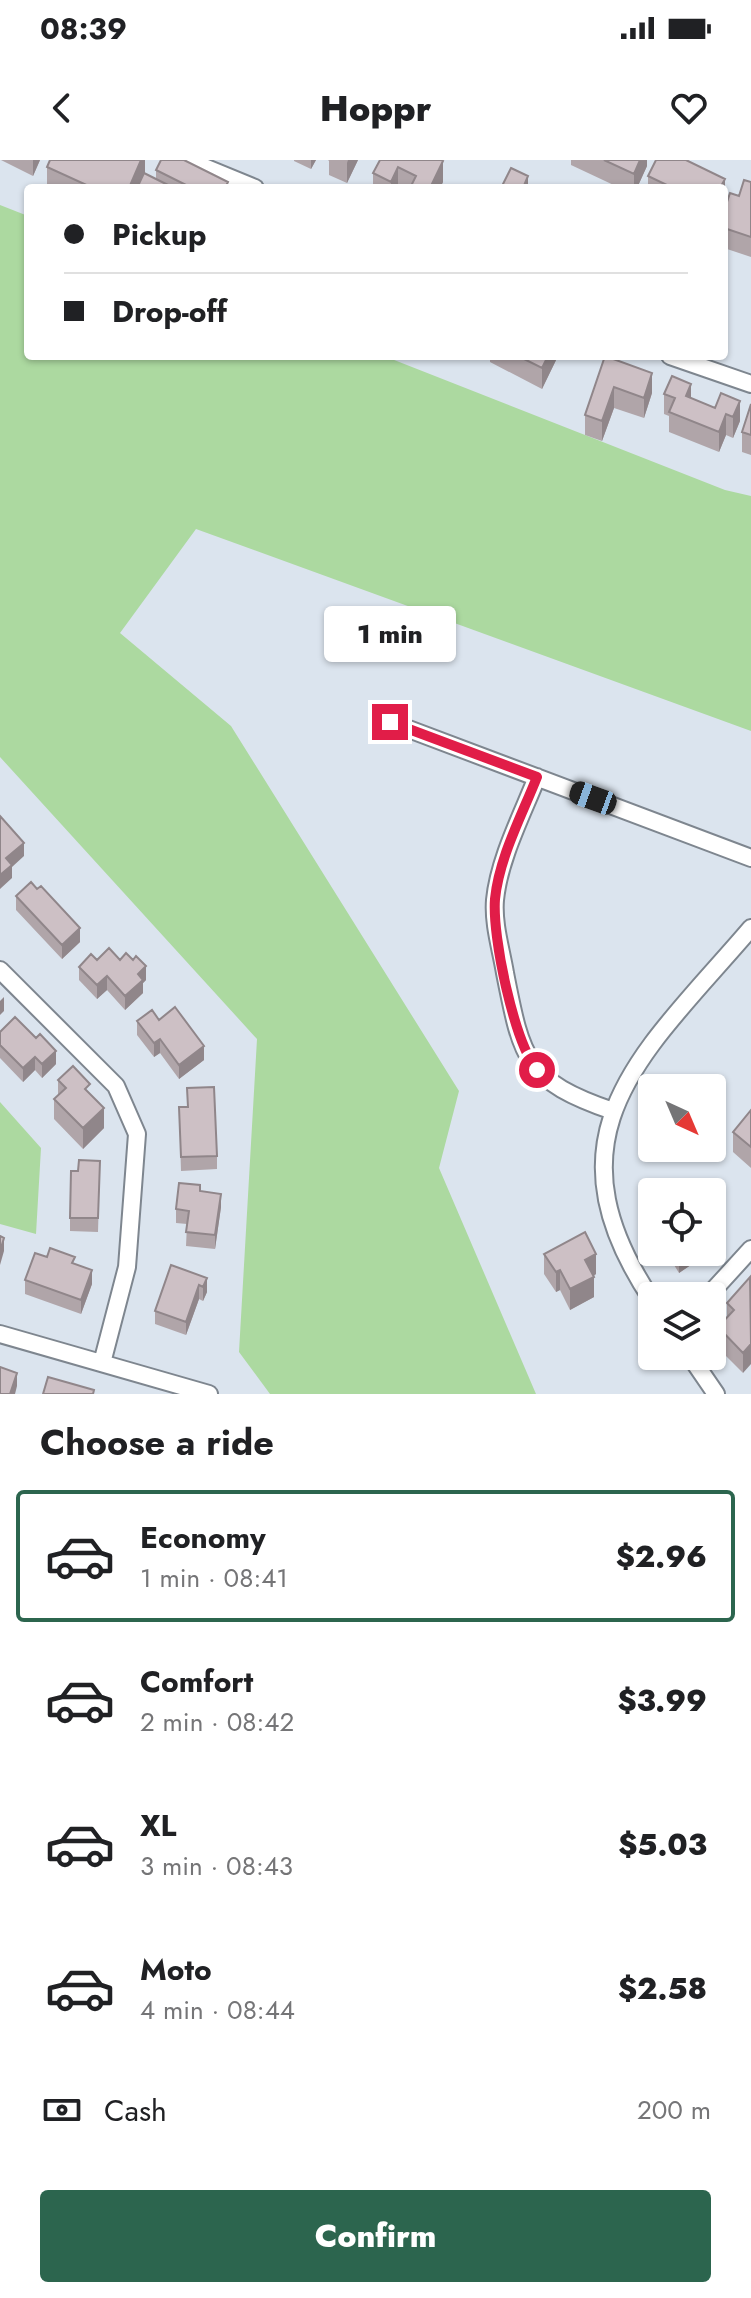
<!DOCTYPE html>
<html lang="en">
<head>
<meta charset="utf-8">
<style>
	:root { --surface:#fff; --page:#f6f6f6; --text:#202124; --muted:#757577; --line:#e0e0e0; --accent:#2c654e }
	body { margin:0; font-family:Jost,sans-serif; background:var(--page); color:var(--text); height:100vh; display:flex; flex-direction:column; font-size:30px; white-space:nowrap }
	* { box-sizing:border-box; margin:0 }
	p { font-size:26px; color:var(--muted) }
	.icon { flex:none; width:44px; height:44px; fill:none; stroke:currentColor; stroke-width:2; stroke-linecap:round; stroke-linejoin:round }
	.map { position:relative; height:1234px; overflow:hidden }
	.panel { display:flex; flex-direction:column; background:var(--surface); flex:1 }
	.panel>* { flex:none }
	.banner { position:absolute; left:24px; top:24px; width:704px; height:176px; border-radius:8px; box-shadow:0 2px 6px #0004; display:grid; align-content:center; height:176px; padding:0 40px; background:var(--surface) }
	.needle { width:52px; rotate:136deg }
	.buttons { position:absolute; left:638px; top:914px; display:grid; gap:16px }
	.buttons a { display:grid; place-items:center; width:88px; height:88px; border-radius:8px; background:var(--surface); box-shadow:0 2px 6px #0004; font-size:40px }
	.end { position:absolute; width:36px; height:36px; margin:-18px; border:10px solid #e11d48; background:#fff; box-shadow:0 0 0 4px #fff }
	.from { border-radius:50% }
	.bubble { position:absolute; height:56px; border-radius:8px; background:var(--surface); box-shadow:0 2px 6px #0004; font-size:26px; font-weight:800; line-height:56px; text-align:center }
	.car { position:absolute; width:24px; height:48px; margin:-24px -12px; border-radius:10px; box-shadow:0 0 6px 2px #0007; background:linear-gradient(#222 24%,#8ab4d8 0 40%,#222 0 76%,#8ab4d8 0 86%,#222 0) }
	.banner b { display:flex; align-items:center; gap:28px; height:76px; font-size:30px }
	.banner b+b { border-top:2px solid var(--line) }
	.banner i { width:20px; height:20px; background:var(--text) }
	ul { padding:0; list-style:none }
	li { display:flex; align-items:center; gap:24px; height:132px; margin:0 16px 12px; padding:0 24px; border:4px solid transparent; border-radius:8px }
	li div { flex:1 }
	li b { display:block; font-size:30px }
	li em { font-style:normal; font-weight:800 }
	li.selected { border-color:var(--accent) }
	li>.icon { width:72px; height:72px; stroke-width:1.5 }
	h2 { padding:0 40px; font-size:36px; line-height:96px }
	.pay { display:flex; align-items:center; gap:20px; height:88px; padding:0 40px; font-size:30px }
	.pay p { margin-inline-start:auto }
	.primary-button { display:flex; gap:16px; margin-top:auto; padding:16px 40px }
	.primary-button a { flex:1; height:92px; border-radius:8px; background:var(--accent); color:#fff; font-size:32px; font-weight:800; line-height:92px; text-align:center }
	.status { display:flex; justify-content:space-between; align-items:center; height:56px; padding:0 40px; background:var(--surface); direction:ltr }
	.status svg { height:22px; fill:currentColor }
	header { display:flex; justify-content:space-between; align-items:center; height:104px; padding:0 40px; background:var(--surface); font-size:36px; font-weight:800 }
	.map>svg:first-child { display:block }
</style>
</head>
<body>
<div class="status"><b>08:39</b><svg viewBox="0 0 49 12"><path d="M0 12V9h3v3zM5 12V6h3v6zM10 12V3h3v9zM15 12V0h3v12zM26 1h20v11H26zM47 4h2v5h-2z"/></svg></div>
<header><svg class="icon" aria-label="back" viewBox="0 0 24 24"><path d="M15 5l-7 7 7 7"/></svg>Hoppr<svg class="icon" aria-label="heart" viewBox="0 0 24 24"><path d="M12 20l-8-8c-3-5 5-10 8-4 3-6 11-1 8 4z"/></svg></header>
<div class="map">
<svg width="751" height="1234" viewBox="0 0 751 1234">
	<rect width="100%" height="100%" fill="#dbe4ee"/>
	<path fill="#acd9a0" d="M0 45 28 56V196H384L725 330 751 336V571L196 369 120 473 231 566 459 931 439 1008 536 1234H270L239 1192 257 879 0 597Z
		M0 942 41 988 36 1074 0 1064Z"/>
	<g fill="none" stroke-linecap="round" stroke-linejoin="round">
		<g stroke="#7e868f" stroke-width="20">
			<path id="minor" d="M187 0 255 28
				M670 196 751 224
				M390 562 751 698
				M537 617C522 655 499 699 495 740 493 764 501 789 505 813 522 900 526 921 613 951
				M0 810 116 926 137 974 127 1107 102 1203
				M708 1136 751 1089
				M652 1140C540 972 644 893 751 768
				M0 1174 209 1234
				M690 1196 716 1234"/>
		</g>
		<use href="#minor" stroke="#fff" stroke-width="16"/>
	</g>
	<path fill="#b0a5a9" d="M1 0H40L33 16Z
		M145 0V14L156 19V10L228 28H47V7Z
		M294 0H316L311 9 294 1Z
		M328 0H358L347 23 329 15V1Z
		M380 0 443 22 440 28H373V13Z
		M571 0H647V6L637 28H620L571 5Z
		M656 0H686L725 19 724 40V28H648V16Z
		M751 22V97L724 88V51Z
		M490 196H558L542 229 490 202Z
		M605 196 652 233 644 258 614 248 602 281 585 275V255Z
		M664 234 691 238 715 248 740 261 733 278 726 275 719 292 669 272V256L664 254Z
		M751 244V295L742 292V272Z
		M37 729 80 782 62 799 16 750V736Z
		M120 800 146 820 143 823V833L125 850 107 830 97 839 79 820V807Z
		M159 860 204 900 179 919 160 893 154 897 137 875V861Z
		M0 872 56 904 42 918 35 910 23 922 0 898Z
		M58 920 104 968 83 989 54 959V939L58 935Z
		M187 928 217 996V1009L181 1011 179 947H187Z
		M751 950V1008L733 992V972Z
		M100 1001 98 1072 70 1071V1058L78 1011Z
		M200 1031 221 1047 215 1089 186 1086 187 1064 176 1063V1049Z
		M666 1092H710L679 1113Z
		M544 1094 596 1114 594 1116V1137L570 1150 560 1130 556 1132 544 1114Z
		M47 1097 75 1104 92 1124 81 1154 25 1134V1120Z
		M750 1117 743 1213 718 1188V1167L727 1158V1143Z
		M207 1118V1132L203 1141 199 1139 186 1175 155 1164V1151Z"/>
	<path fill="#90868a" d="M33 0H40L33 16Z
		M141 0H145V18L141 28H129Z
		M311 0H316L311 9Z
		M348 0H358L347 23V3Z
		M640 0H647V6L637 28H634V14Z
		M443 1V22L440 28H430Z
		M398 7V28H391V22Z
		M528 16V28H523Z
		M725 19V39L724 40V28H720Z
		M548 196H558L542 229V208Z
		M652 213V233L644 258V238Z
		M691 224V244L686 236Z
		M614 227V248L602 281V261Z
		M740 241V261L733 278V257Z
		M726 254V275L719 292V272Z
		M24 683V696L12 707V718L0 729V715L6 698Z
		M80 768V782L62 799V785Z
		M146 806V820L143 823V833L125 850V836L138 814Z
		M107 816V830L97 839V825Z
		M4 837V851L0 855V841Z
		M160 879V893L154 897V883Z
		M204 886V900L179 919V905Z
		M56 891V904L42 918V904Z
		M35 897V910L23 922V908Z
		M104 948V968L83 989V968Z
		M221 1034V1047L215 1089V1075Z
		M4 1078V1091L0 1105V1091Z
		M679 1092H710L679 1113Z
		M596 1094V1114L585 1120V1100Z
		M92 1110V1124L81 1154V1140Z
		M560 1110V1130L556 1132V1112Z
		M594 1117V1137L570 1150V1129Z
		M207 1118V1132L203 1141V1127Z
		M199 1125V1139L186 1175V1162Z
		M751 1184V1204L743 1213V1193Z
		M17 1213V1226L15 1234H10Z"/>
	<path fill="#cdc0c5" stroke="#90868a" stroke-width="2" d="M50 0H141L129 28H93L47 7Z
		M161 0H184L228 22 225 28H192L156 10Z
		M380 0H441L443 1 430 28H410L416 16 398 7 391 22 373 13Z
		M604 0H640L634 14Z
		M656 0H686L725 19 720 28H673L648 16Z
		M511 8 528 16 523 28H501Z
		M144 13 174 28H137Z
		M744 20 751 22V77L724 68V51L730 33 739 36Z
		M518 196H548L542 208Z
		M605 196 652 213 644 238 614 227 602 261 585 255Z
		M672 216 691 224 686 236 715 248 721 233 740 241 733 257 726 254 719 272 669 252 675 238 664 234Z
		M751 244V275L742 272Z
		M0 656 24 683 6 698 12 705 0 715Z
		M31 722 37 729 41 726 80 768 62 785 16 736Z
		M109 788 120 800 126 793 133 800 136 796 146 806 138 814 143 820 125 836 107 816 97 825 79 807 91 794 97 800Z
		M175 847 204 886 179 905 160 879 154 883 137 861 152 850 159 860Z
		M15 857 36 878 40 874 56 891 42 904 35 897 23 908 0 885V872Z
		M73 906 90 924 85 929 104 948 83 968 54 939 66 928 58 920Z
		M214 927 217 996 181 997 179 947H188L187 928Z
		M751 950V987L733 972Z
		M79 1000 100 1001 98 1058H70L71 1011H78Z
		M179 1023 200 1025V1031L221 1034 215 1075 186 1072 189 1051 176 1049Z
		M585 1072 596 1094 585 1100 594 1117 570 1129 560 1110 556 1112 544 1094Z
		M0 1076 4 1078 0 1091Z
		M50 1088 75 1097 72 1103 92 1110 81 1140 25 1120 35 1093 47 1097Z
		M171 1105 207 1118 203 1127 199 1125 186 1162 155 1151Z
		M750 1117 751 1184 743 1193 718 1167 734 1150 727 1143Z
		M0 1207 17 1213 10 1234H0Z
		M48 1217 94 1230 93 1234H43Z"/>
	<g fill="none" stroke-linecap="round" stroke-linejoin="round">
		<path stroke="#e11d48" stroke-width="10" d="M390 562 537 617C522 655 499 698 495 739 492 777 514 881 537 910"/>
	</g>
</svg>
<div class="buttons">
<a><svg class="needle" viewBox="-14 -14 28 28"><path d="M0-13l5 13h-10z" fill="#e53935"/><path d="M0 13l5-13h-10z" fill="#757577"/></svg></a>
<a><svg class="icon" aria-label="locate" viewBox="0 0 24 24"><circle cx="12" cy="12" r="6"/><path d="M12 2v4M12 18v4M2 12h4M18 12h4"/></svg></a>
<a><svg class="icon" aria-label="layers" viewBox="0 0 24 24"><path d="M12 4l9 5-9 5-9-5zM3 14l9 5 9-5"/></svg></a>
</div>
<i class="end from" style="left:537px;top:910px"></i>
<i class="end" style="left:390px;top:562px"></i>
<div class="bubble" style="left:324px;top:446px;width:132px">1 min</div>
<i class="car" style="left:593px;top:638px;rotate:290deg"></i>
<div class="banner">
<b><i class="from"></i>Pickup</b>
<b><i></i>Drop-off</b>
</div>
</div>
<section class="panel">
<h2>Choose a ride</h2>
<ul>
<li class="selected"><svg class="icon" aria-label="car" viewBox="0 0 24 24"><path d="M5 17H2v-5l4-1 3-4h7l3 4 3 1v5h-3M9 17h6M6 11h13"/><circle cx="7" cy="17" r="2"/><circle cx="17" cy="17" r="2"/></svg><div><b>Economy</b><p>1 min · 08:41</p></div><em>$2.96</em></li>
<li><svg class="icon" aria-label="car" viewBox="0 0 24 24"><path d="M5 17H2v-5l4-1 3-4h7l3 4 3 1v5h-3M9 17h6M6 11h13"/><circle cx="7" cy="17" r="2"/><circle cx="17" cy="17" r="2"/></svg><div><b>Comfort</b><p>2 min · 08:42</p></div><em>$3.99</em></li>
<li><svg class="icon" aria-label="car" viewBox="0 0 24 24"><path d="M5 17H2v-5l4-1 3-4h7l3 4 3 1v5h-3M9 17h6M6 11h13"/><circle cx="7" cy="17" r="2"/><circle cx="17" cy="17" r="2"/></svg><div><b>XL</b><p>3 min · 08:43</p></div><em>$5.03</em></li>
<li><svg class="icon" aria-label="car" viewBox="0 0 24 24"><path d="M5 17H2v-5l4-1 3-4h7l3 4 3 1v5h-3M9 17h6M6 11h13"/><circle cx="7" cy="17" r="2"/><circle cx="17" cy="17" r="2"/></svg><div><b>Moto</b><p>4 min · 08:44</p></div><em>$2.58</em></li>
</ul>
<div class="pay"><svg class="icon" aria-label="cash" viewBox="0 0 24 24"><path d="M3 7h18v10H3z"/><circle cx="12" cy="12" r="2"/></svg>Cash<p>200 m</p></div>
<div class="primary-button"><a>Confirm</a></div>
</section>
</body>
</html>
